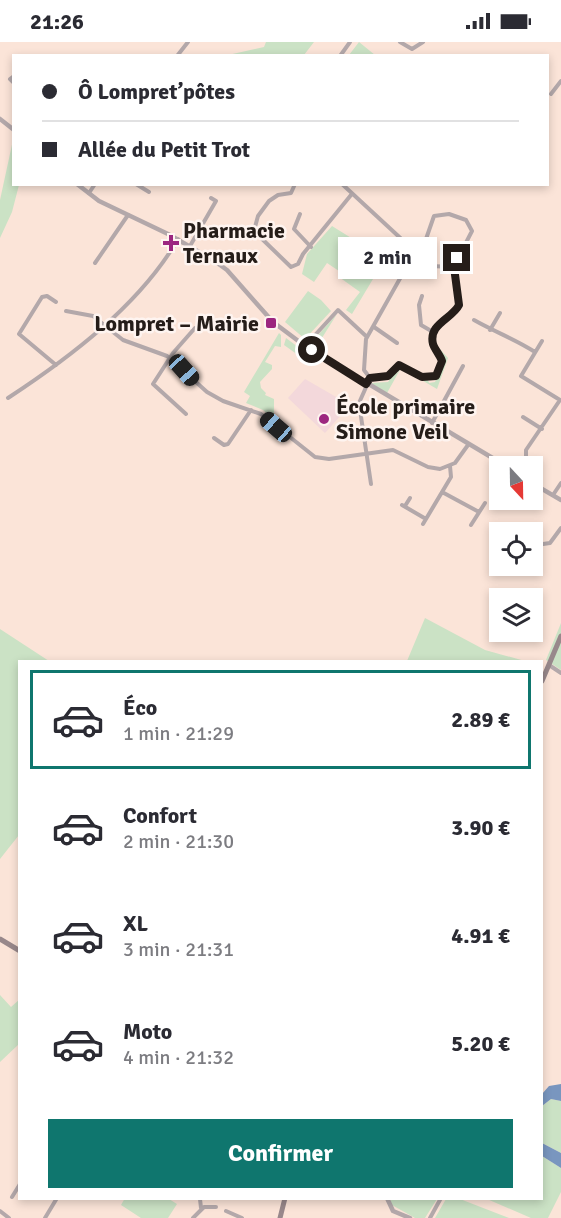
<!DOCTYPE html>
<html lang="fr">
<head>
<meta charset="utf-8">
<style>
	:root { --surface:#fff; --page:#f7f7f7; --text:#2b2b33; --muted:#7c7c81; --line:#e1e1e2; --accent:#0f766e }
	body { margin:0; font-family:Signika,sans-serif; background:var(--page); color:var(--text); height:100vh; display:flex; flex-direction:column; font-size:22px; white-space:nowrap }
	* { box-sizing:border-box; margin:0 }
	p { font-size:20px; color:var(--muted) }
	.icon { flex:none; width:33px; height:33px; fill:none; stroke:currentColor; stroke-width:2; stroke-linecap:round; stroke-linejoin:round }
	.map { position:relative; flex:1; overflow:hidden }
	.drawer { position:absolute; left:18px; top:618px; width:525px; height:540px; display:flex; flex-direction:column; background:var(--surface); border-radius:0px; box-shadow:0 3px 9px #0003 }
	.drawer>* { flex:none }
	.banner { position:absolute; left:12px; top:12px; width:537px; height:132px; border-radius:0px; box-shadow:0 3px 9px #0003; display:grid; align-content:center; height:132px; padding:0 30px; background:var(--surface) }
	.needle { width:39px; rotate:158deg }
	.tools { position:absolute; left:489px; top:414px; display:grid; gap:12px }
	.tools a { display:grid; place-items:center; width:54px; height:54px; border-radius:0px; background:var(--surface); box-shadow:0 3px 9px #0003; font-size:30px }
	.end { position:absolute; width:27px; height:27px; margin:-14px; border:8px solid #251d19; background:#fff; box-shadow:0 0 0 3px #fff }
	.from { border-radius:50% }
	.bubble { position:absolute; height:42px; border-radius:0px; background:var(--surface); box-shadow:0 3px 9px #0003; font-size:20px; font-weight:700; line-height:42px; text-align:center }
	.car { position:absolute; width:18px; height:36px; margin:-18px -9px; border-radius:8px; box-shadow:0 0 4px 2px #0007; background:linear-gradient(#222 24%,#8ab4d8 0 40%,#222 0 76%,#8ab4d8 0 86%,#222 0) }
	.banner b { display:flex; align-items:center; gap:21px; height:57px; font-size:22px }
	.banner b+b { border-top:2px solid var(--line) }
	.banner i { width:15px; height:15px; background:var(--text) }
	ul { padding:10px 0 0; list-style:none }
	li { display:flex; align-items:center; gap:18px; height:99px; margin:0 12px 9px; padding:0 18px; border:3px solid transparent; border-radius:0px }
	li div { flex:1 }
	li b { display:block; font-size:22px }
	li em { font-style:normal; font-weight:700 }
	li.selected { border-color:var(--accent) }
	li>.icon { width:54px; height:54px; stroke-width:1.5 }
	.action { display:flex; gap:12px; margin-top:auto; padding:12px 30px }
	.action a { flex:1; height:69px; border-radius:0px; background:var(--accent); color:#fff; font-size:24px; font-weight:700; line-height:69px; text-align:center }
	.status { display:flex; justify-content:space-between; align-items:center; height:42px; padding:0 30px; background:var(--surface); direction:ltr }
	.status svg { height:16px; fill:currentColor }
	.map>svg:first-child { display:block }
</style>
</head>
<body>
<div class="status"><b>21:26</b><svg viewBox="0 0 49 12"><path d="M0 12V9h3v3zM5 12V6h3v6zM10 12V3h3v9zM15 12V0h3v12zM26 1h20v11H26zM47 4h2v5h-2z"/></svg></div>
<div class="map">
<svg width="561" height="1176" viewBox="0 0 561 1176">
	<rect width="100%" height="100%" fill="#fbe4d8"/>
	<path fill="#f3d8db" d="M305 337 350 363 325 391 288 356Z"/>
	<path fill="#cbe2c5" d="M266 0H314L304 13H228L264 5Z
		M359 0 375 13H349Z
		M13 98 14 142 19 143 12 170 0 196V158Z
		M332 184 385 217 352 272 346 268 360 250 339 235 342 231 327 221 314 240 302 232 307 212Z
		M308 249 321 258 331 269 305 297 285 280Z
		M337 272 320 299 321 304 310 302Z
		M279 291 281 293V305L275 304 265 320 272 323V327L260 340 261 346 266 351 265 353 274 357V377L263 368 246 361 250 354 244 350Z
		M286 296 302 308 298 313 284 303Z
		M439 306 448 316 437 347 401 326 387 351 371 341 388 340 395 330 398 331 397 328 400 325 428 338 429 341 435 340 443 322Z
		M425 576 485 608 525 619H407Z
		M561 581V628L546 618Z
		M0 587 49 619 20 620 19 793 0 817Z
		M0 953 11 965 20 957 19 1002 0 1020Z
		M551 1057 561 1059V1111L542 1101V1064Z
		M542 1114 561 1126V1150L548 1176H531L487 1157 542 1156Z
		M125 1156 169 1157 177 1162 168 1176H141L121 1163Z
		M390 1157H437L425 1176H415L392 1163Z
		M446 1157H460L509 1176H435Z"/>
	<path fill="#7996bf" d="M561 1042V1059L551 1057 542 1064V1052L549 1044Z
		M542 1101 561 1111V1126L542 1114Z"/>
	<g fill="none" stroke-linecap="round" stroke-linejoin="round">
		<path stroke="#b3a8aa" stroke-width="4" d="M400 0 412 7 423 0
			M177 14 188 0
			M340 14 350 0
			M14 34 10 37 14 41
			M551 52 561 39
			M136 142 149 150
			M295 142 291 151 278 153 269 159 258 174 255 185 260 195 291 225 298 222 303 212 351 153
			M342 142 409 204
			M89 151 95 142
			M300 172 294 187 311 205
			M449 172 466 178 472 189 455 222 459 263C453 275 433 279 432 295 431 310 450 319 436 334L422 335 399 323 387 335 370 336 364 328 366 297 407 224 409 204 426 197 434 174Z
			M190 204 216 159 211 156
			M95 221 128 173
			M430 224 454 225
			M422 254 419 263 421 283 433 290
			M66 269 93 274 123 298 167 314 207 350 223 359 261 372 315 415 329 417 393 408 428 425 440 427 455 421 468 403
			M474 278C495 290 515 297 535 310
			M374 285 397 301
			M490 288 500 271
			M305 304 338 268 367 295
			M56 323 19 292 42 255 47 254 56 260
			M367 343 359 361 371 442
			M8 356C69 316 140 263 178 197
			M186 372 153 342 173 311 195 286
			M523 375 542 387
			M432 381 463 324
			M214 396 224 403 228 402 251 368
			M522 424 526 417V408L560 358 521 334 542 299
			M442 450 479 470
			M553 453 561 441
			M402 463 426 477
			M405 464 410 456
			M423 482 451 435 450 424
			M471 483 485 461
			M519 489 522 490
			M532 497 543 502 550 501 561 486
			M549 623 561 631
			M12 1155 20 1142
			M200 1157 201 1166
			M0 1169 9 1176
			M226 1169 242 1176
			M45 1176 57 1156
			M193 1176 204 1165H216
			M430 1176 441 1156"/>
		<path stroke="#b3a8aa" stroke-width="4.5" d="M0 77 14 88
			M77 142 99 159 168 192 213 218 227 228 273 280 305 304 506 424
			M532 441 561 458
			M387 1156 393 1169 410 1176"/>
		<path stroke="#98888b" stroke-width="5" d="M542 639 561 594
			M0 897 20 909
			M280 1176 285 1156"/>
	</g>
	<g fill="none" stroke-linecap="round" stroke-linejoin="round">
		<path stroke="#251d19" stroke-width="8" d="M312 308 366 342 370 336 388 334 399 323 422 335 436 334 442 319C440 313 435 308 433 302 428 282 452 277 459 263L454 225 457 216"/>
	</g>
	<g fill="#9c2680" stroke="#fef4f0" stroke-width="2">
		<path d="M168 192h6v6h6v6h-6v6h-6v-6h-6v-6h6z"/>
		<rect x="265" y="275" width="12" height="12" rx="3"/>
		<circle cx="324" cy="377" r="6"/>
	</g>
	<g text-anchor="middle" stroke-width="5" stroke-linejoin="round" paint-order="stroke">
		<g font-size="22" font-weight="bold" fill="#251d19" stroke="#fef4f0" text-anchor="start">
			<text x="183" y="196">Pharmacie<tspan x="183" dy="25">Ternaux</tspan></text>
			<text x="259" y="289" text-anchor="end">Lompret – Mairie</text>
			<text x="336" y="372">École primaire<tspan x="336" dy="25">Simone Veil</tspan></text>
		</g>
	</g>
</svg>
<div class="tools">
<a><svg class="needle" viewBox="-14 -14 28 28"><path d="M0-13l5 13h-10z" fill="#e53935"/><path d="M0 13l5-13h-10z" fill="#7c7c81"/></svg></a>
<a><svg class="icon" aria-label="locate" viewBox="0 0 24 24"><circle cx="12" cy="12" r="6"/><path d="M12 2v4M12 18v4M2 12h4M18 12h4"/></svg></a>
<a><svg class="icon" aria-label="layers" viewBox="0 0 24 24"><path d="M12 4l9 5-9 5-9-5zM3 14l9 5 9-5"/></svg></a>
</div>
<i class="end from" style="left:312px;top:308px"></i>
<i class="end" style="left:457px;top:216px"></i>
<div class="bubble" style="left:338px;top:195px;width:99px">2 min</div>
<i class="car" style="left:184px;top:328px;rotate:138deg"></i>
<i class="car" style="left:276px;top:385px;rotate:311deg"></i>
<div class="banner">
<b><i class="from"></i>Ô Lompret’pôtes</b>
<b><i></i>Allée du Petit Trot</b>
</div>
<section class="drawer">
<ul>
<li class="selected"><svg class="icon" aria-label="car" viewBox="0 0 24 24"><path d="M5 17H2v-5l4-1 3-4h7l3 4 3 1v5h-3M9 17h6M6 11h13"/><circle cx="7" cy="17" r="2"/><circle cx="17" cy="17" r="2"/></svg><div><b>Éco</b><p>1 min · 21:29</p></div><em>2.89 €</em></li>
<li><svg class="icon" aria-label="car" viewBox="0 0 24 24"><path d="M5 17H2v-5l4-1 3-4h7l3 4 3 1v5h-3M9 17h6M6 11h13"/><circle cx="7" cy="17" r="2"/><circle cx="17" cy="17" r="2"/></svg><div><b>Confort</b><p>2 min · 21:30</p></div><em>3.90 €</em></li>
<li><svg class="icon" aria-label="car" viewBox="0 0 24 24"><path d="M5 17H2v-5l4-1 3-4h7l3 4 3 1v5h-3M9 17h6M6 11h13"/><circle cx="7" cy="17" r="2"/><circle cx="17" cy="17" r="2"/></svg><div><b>XL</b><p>3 min · 21:31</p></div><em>4.91 €</em></li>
<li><svg class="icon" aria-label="car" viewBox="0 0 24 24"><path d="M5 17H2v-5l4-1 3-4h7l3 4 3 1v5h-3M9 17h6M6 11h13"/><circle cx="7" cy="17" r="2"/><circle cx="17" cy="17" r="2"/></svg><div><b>Moto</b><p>4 min · 21:32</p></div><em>5.20 €</em></li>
</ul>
<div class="action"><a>Confirmer</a></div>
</section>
</div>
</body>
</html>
